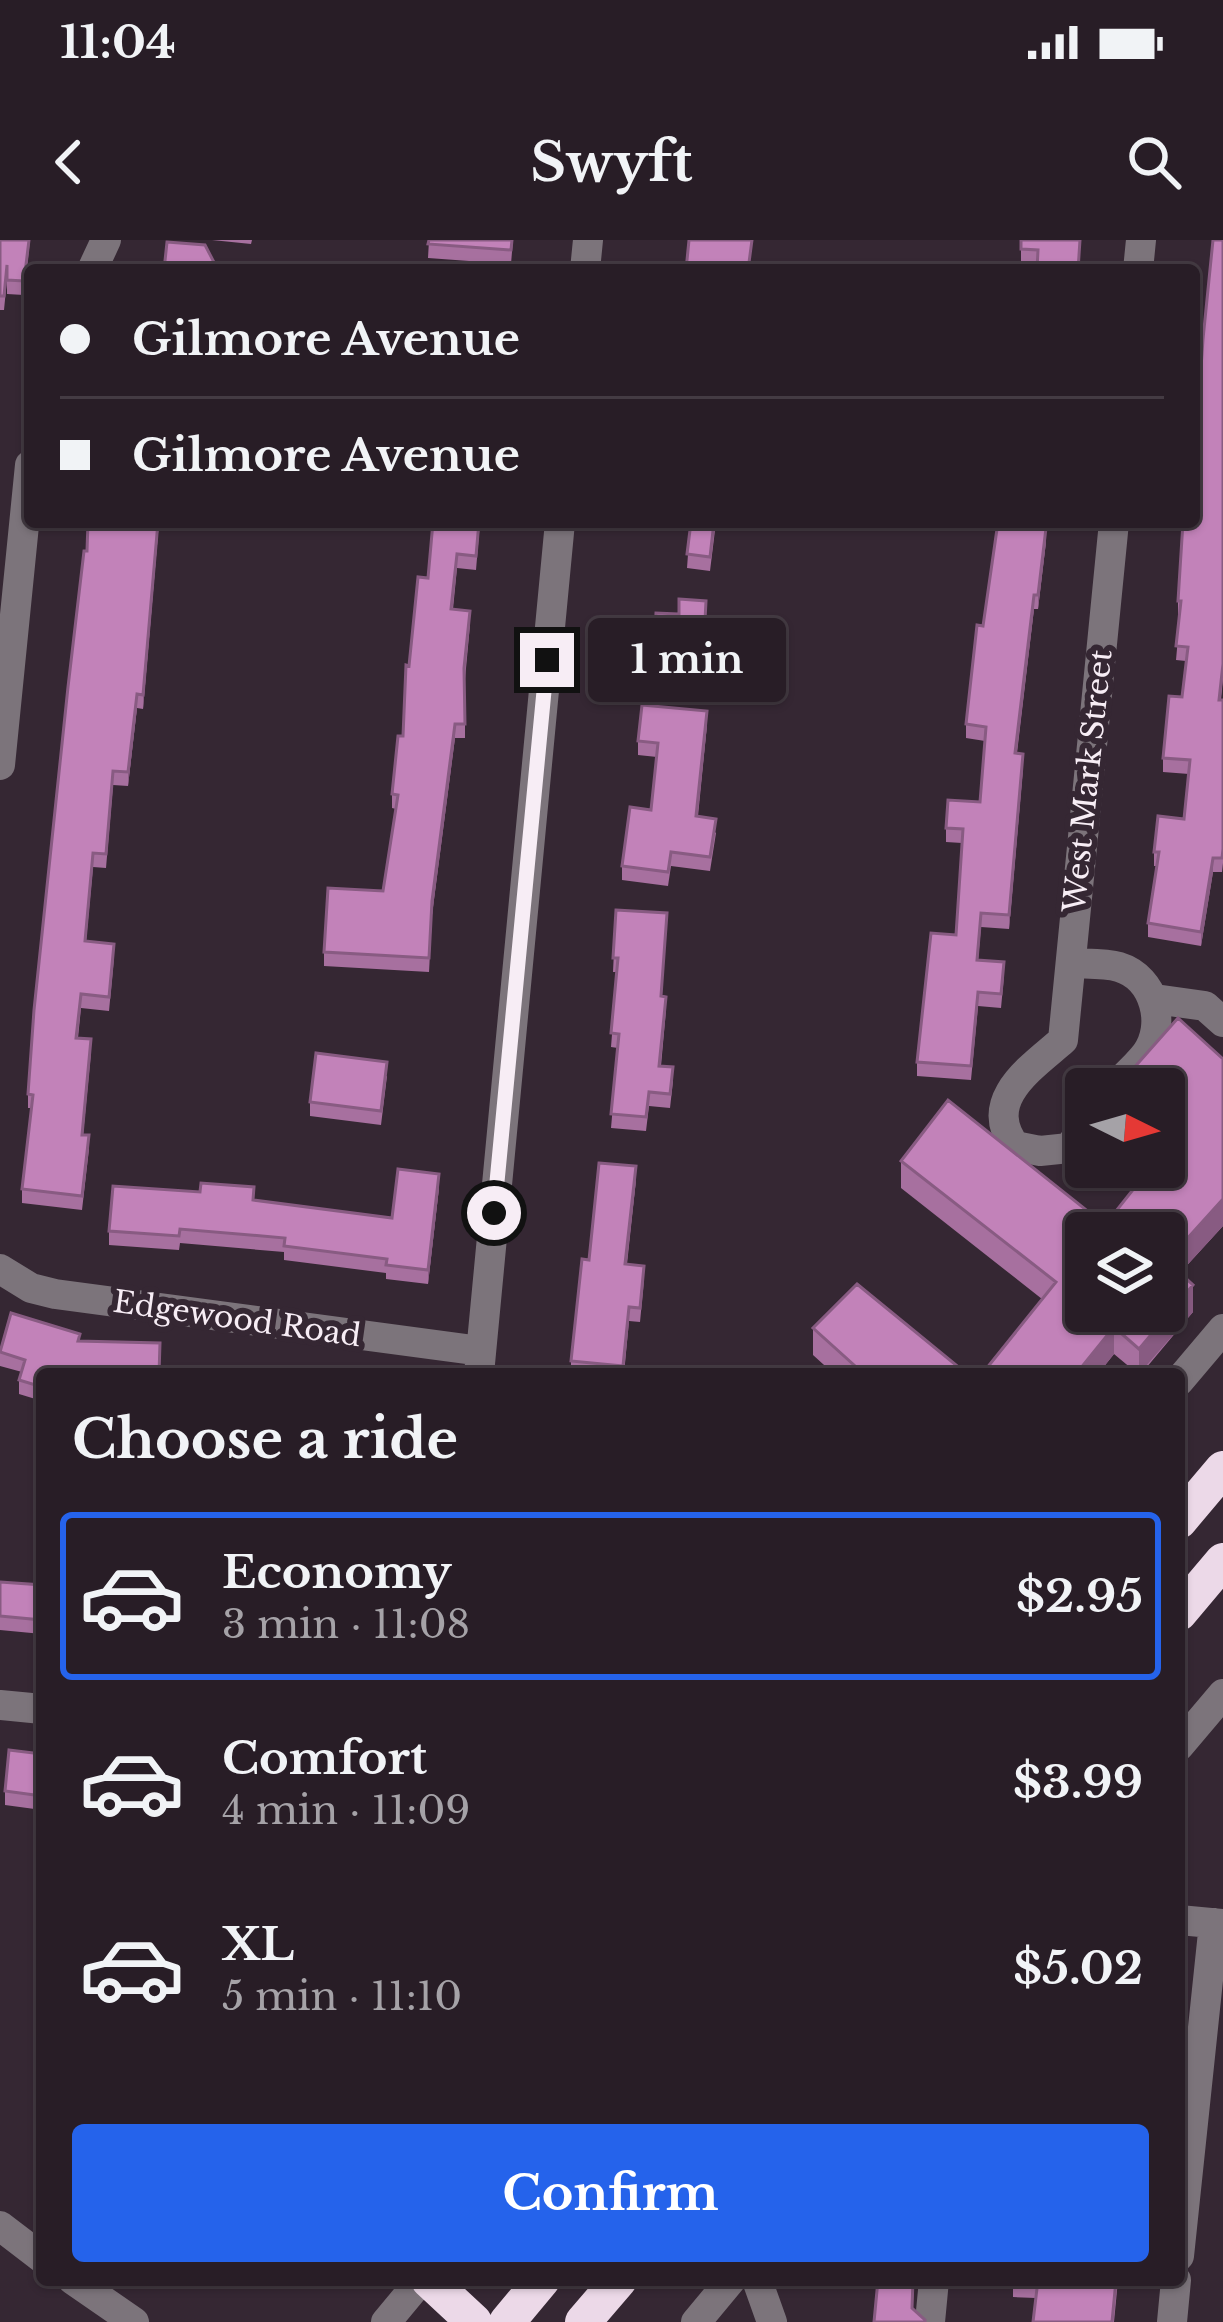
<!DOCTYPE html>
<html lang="en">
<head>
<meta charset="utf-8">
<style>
	:root { --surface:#281d26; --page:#342a32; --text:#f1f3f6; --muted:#a5a2a7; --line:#443b43; --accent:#2563eb }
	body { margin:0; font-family:"Libre Baskerville",serif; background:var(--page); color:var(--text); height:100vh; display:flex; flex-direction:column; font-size:45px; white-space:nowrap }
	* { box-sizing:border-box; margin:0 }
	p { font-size:39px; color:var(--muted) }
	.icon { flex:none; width:66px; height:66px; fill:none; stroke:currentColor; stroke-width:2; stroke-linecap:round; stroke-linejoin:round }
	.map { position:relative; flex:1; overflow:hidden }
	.drawer { position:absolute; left:36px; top:1128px; width:1149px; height:918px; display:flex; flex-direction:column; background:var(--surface); border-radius:12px; box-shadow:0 3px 9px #0004,0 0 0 3px var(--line) }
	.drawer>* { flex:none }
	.banner { position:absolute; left:24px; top:24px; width:1176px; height:264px; border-radius:12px; box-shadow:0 3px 9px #0004,0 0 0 3px var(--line); display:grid; align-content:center; height:264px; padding:0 36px; background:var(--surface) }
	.needle { width:78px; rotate:95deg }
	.tools { position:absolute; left:1065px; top:828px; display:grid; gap:24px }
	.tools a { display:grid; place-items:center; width:120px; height:120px; border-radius:12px; background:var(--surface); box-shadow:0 3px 9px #0004,0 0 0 3px var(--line); font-size:60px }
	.end { position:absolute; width:54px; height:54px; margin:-27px; border:15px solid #f7edf5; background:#111; box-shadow:0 0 0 6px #111 }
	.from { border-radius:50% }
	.bubble { position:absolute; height:84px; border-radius:12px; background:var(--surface); box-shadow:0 3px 9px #0004,0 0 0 3px var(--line); font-size:39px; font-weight:800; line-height:84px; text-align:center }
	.banner b { display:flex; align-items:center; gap:42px; height:114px; font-size:45px }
	.banner b+b { border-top:3px solid var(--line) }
	.banner i { width:30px; height:30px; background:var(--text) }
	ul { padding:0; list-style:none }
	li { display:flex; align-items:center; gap:36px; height:168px; margin:0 24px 18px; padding:0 12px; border:6px solid transparent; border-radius:12px }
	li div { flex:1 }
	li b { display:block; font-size:45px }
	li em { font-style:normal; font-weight:800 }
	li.active { border-color:var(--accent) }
	li>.icon { width:108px; height:108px; stroke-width:1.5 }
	h2 { padding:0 36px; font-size:54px; line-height:144px }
	.cta { display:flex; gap:24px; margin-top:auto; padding:24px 36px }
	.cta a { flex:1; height:138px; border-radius:12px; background:var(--accent); color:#fff; font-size:48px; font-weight:800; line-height:138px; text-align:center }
	.status { display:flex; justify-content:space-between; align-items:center; height:84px; padding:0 60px; background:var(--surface); direction:ltr }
	.status svg { height:33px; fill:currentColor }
	header { display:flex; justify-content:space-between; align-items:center; height:156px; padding:0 36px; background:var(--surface); font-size:54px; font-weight:800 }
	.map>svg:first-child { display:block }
</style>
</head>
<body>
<div class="status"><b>11:04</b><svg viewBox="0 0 49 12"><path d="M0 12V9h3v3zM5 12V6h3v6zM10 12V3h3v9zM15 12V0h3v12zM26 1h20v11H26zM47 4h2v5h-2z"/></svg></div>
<header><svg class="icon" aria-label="back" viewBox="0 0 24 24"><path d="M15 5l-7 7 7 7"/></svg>Swyft<svg class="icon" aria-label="search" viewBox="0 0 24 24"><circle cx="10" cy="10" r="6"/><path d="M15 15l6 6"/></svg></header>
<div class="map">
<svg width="1223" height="2082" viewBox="0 0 1223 2082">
	<rect width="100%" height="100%" fill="#352733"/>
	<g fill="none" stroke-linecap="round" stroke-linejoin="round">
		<path stroke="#7c747b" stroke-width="30" d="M92 30 106 0
			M585 30 588 0
			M1138 30 1141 0
			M0 525 30 225
			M1071 723C1086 724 1105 723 1119 727 1155 738 1167 785 1146 814 1136 827 1123 838 1112 849
			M1155 759 1205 766 1223 782
			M1086 884 1069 908 1040 911 1015 906C981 860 1031 828 1063 800L1114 282
			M0 1029 31 1048 55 1054 481 1111
			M479 1134 560 282
			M1179 1141 1223 1089
			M0 1465 42 1469
			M1179 1506 1223 1454
			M1179 1680 1223 1684
			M0 1986 42 2018
			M1179 2016 1214 1683
			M73 2040 134 2082
			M757 2040 772 2082
			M386 2082 421 2040
			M696 2082 731 2040
			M930 2082 934 2040
			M1172 2082 1176 2040"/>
		<path stroke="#ecd9e8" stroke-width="36" d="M1179 1281 1223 1229
			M1179 1373 1223 1321
			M429 2040 474 2082
			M507 2082 542 2040
			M583 2082 619 2040"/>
	</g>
	<path fill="#a7709f" d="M0 0H30L24 55 7 54V39L4 70H0Z
		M212 0H252L251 4Z
		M429 0H513L511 24 428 18Z
		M1021 0H1081L1037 24 1021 23Z
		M1223 0V438L1221 460H1223V623L1222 632H1213L1201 706 1148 697V683L1157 626H1154V612L1184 579 1189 534 1163 532V518L1182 457 1186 421 1176 420 1180 375H1178V361L1194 282 1199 186H1198V172Z
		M88 282H159L143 469 137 468 128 546 113 545 106 628 93 627 86 701 114 718 109 771 81 768 78 798 91 813 83 895 89 909 82 970 22 963V949L31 868H28V854L87 311Z
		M480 282 476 330 457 328 453 369 470 385 465 439V498H455L432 675 429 732 324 726V712L383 651 396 569 392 568V554L403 496 409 426 428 338Z
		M662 282H716L710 331 687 328 690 287Z
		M1044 288 1046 302 1038 369H1034L1017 513 1023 528 1009 689 981 687 978 720 1004 736 1001 768 978 766 971 840 917 836V822L956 695 962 603 946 602V588L980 562 985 501 966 498V484L983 386Z
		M706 361 704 414 692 413 691 442 653 440 656 373 679 374Z
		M707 485 698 576 716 593 710 631 671 626 668 646 622 640V626L651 570 657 517 638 515V501Z
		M616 670 662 756 666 770 661 826 673 841 670 868 649 866 646 891 611 888 618 808 611 807 617 732H613Z
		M1223 819V986L1180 1033 1193 1072 1141 1134H1138L1114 1114 1098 1134H982L1042 1059 901 948V921L1105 985 1174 898 1164 888V849H1132V830Z
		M387 836 381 885 310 876V862Z
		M636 940 627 1024 644 1040 640 1082 629 1081 624 1134H571V1121L589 1020Z
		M439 948 428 1044 386 1039V1033L284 1020V1012L180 1003 179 1010 109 1005V991L254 960 392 978Z
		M813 1088 967 1134H834L813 1115Z
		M80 1101 159 1134H42V1161L19 1154V1140L22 1132 0 1126V1110Z
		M0 1342 42 1345V1394L0 1390Z
		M42 1514V1570L5 1565V1551Z
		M1013 2040H1118L1114 2082H1033L1036 2058 1013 2057Z"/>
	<path fill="#885b82" d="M158 282H159L143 469V455Z
		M1046 288V302L1038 369V355Z
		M1034 355V369L1015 527V513Z
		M137 454V468L128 546V532Z
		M707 471V485L696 590V576Z
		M455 484V498L432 675 429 732 432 661Z
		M1023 514V528L1009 689V675Z
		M1213 618V632L1201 706V692Z
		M636 926V940L625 1038V1024Z
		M439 934V948L428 1044V1030Z
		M1223 959V986L1167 1047V1021Z
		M1193 1045V1072L1139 1134V1109Z
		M1114 1087V1114L1098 1134H1076Z"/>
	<path fill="#c282b9" stroke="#885b82" stroke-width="3" fill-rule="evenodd" d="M0 0H29L24 41 7 40V25L4 56H0Z
		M429 0H512L511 10 428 4Z
		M689 0H752L748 30H686Z
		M1021 0H1080L1078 30H1037L1038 10 1021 9Z
		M1213 0H1223V424L1219 460H1223V609L1222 618H1213L1201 692 1148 683 1159 612H1154L1158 576 1184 579 1190 520 1163 518 1169 456 1182 457 1188 407 1176 406 1181 361H1178L1183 282H1194V229L1201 172H1198L1203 99Z
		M167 2 205 5 218 30H164Z
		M88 282H158L143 455 137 454 128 532 113 531 106 614 93 613 85 701 114 704 109 757 81 754 76 798 91 799 82 895H89L82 956 22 949 33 855 28 854 34 770 68 447 84 311H87Z
		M433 282H479L476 316 457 314 451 369 470 371 464 428 465 484H455L432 661 429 718 324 712 328 648 383 651 398 555 392 554 398 496H403L406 425 409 426 418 337 428 338Z
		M691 282H714L710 317 687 314Z
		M998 282H1043V287L1046 288 1038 355H1034L1015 513 1023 514 1009 675 981 673 977 720 1004 722 1001 754 978 752 971 826 917 822 931 693 956 695 963 589 946 588 948 560 980 562 986 487 966 484 977 385 983 386Z
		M679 359 706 361 704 400 692 399 691 428 653 426 656 373 679 374Z
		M642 465 707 471 696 576 716 579 710 617 671 612 668 632 622 626 630 567 651 570 658 503 638 501Z
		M616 670 667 673 661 756 666 757 659 826 673 827 670 854 649 852 646 877 611 874 619 794 611 793 618 718H613Z
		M1178 778 1223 819V959L1167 1021 1193 1045 1139 1109 1114 1087 1076 1134H982L1056 1042 901 921 948 860 1105 985 1151 927H1164V910L1186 882 1164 861V849H1151L1132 830ZM1086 993H1164V1071H1086Z
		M316 813 387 822 381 871 310 862Z
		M599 923 636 926 625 1024 644 1026 640 1068 629 1067 623 1126 571 1121 582 1019 589 1020Z
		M398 929 439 934 428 1030 386 1025 387 1019 284 1006 285 998 180 989 179 996 109 991 113 946 200 952 201 943 254 947 253 960 392 978Z
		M857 1044 967 1134H864L813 1088Z
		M11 1073 80 1094 78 1101 160 1103 159 1134H57L53 1132 52 1134H42V1147L19 1140 25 1120 0 1112Z
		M344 1129 404 1134H343Z
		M0 1342 42 1345V1380L0 1376Z
		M9 1510 42 1514V1556L5 1551Z
		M878 2040H913L912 2068 925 2080V2082H874Z
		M1038 2040H1116L1112 2082H1033Z"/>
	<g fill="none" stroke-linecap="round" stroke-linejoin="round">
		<path stroke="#f7edf5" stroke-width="15" d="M494 973 547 420"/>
	</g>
	<g text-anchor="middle" stroke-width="12" stroke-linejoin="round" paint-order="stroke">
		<g font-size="30" fill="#f7edf5" stroke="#352733">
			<text transform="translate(1088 541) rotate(-84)" y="10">West Mark Street</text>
			<text transform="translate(237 1079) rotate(8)" y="10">Edgewood Road</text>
		</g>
	</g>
</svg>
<div class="tools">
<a><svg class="needle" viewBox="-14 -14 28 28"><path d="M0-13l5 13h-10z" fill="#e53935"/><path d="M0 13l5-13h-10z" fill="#a5a2a7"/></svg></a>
<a><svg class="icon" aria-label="layers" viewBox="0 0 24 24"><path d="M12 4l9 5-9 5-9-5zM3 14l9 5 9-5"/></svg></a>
</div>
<i class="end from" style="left:494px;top:973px"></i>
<i class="end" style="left:547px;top:420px"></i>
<div class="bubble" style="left:588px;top:378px;width:198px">1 min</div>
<div class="banner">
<b><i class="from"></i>Gilmore Avenue</b>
<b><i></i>Gilmore Avenue</b>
</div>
<section class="drawer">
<h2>Choose a ride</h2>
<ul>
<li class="active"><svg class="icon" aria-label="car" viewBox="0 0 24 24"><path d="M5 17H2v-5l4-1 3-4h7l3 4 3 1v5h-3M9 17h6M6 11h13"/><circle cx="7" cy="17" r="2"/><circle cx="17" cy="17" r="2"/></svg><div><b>Economy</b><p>3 min · 11:08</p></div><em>$2.95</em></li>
<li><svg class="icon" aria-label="car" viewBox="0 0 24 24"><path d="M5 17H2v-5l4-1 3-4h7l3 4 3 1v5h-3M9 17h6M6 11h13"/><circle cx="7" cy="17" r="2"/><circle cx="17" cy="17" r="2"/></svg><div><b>Comfort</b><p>4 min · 11:09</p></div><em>$3.99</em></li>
<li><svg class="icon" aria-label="car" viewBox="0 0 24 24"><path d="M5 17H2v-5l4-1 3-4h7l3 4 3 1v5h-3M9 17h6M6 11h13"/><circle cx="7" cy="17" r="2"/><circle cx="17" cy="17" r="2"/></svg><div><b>XL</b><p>5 min · 11:10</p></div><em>$5.02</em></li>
</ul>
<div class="cta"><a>Confirm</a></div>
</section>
</div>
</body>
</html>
